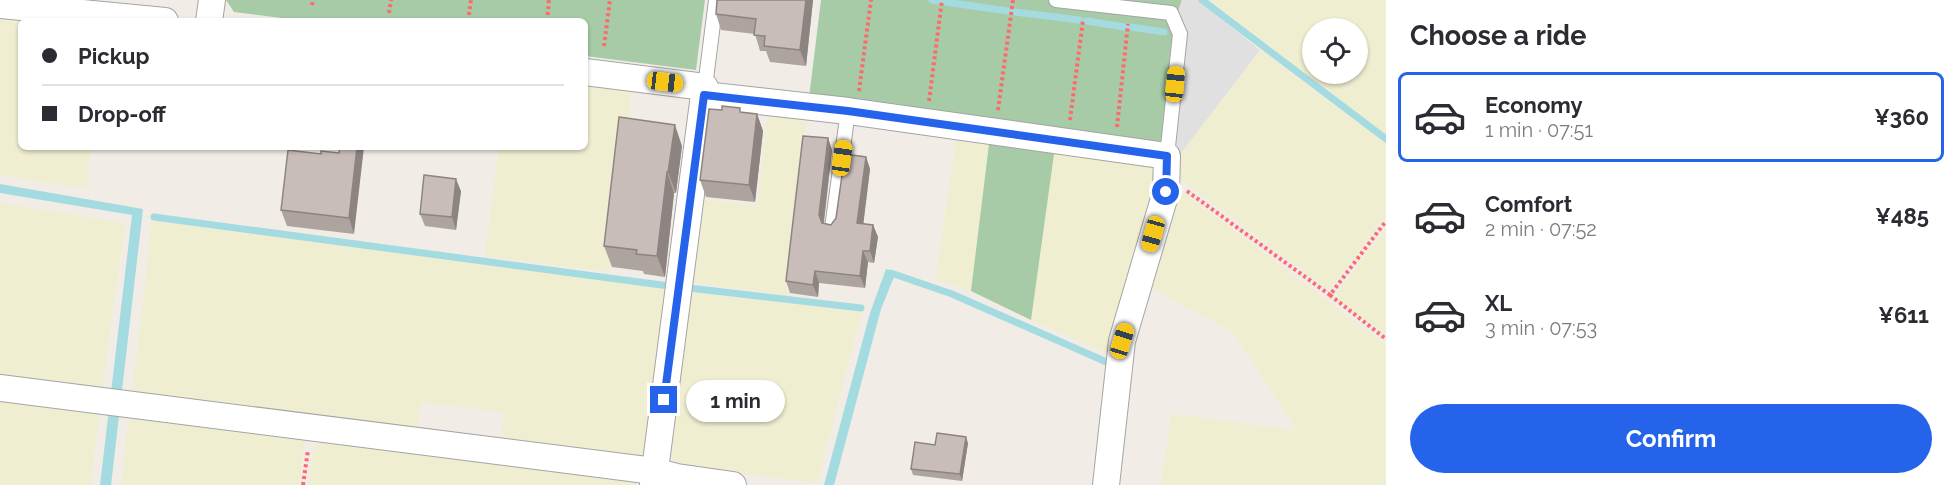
<!DOCTYPE html>
<html lang="en">
<head>
<meta charset="utf-8">
<style>
	:root { --surface:#fff; --page:#f7f7f7; --text:#2b2b33; --muted:#7c7c81; --line:#e1e1e2; --accent:#2563eb }
	body { margin:0; font-family:Raleway,sans-serif; background:var(--page); color:var(--text); height:100vh; display:flex; flex-direction:column; font-size:22px; white-space:nowrap }
	* { box-sizing:border-box; margin:0 }
	p { font-size:20px; color:var(--muted) }
	.icon { flex:none; width:33px; height:33px; fill:none; stroke:currentColor; stroke-width:2; stroke-linecap:round; stroke-linejoin:round }
	.map { position:relative; flex:1; overflow:hidden }
	.side { display:flex; flex-direction:column; background:var(--surface); width:570px }
	.side>* { flex:none }
	.hud { position:absolute; left:18px; top:18px; width:570px; height:132px; border-radius:9px; box-shadow:0 2px 4px #0004; display:grid; align-content:center; height:132px; padding:0 24px; background:var(--surface) }
	.fabs { position:absolute; left:1302px; top:18px; display:grid; gap:12px }
	.fabs a { display:grid; place-items:center; width:66px; height:66px; border-radius:50%; background:var(--surface); box-shadow:0 2px 4px #0004; font-size:30px }
	.end { position:absolute; width:27px; height:27px; margin:-14px; border:8px solid #2563eb; background:#fff; box-shadow:0 0 0 3px #fff }
	.from { border-radius:50% }
	.bubble { position:absolute; height:42px; border-radius:21px; background:var(--surface); box-shadow:0 2px 4px #0004; font-size:20px; font-weight:700; line-height:42px; text-align:center }
	.car { position:absolute; width:18px; height:36px; margin:-18px -9px; border-radius:8px; box-shadow:0 0 4px 2px #0007; background:linear-gradient(#f5c518 24%,#345 0 40%,#f5c518 0 76%,#345 0 86%,#f5c518 0) }
	.hud b { display:flex; align-items:center; gap:21px; height:57px; font-size:22px }
	.hud b+b { border-top:2px solid var(--line) }
	.hud i { width:15px; height:15px; background:var(--text) }
	ul { padding:0; list-style:none }
	li { display:flex; align-items:center; gap:18px; height:90px; margin:0 12px 9px; padding:0 12px; border:3px solid transparent; border-radius:9px }
	li div { flex:1 }
	li b { display:block; font-size:22px }
	li em { font-style:normal; font-weight:700 }
	li.selected { border-color:var(--accent) }
	li>.icon { width:54px; height:54px; stroke-width:1.5 }
	h2 { padding:0 24px; font-size:27px; line-height:72px }
	.primary-button { display:flex; gap:12px; margin-top:auto; padding:12px 24px }
	.primary-button a { flex:1; height:69px; border-radius:36px; background:var(--accent); color:#fff; font-size:24px; font-weight:700; line-height:69px; text-align:center }
	main { display:flex; flex:1; min-height:0 }
	.map>svg:first-child { display:block }
</style>
</head>
<body>
<main>
<div class="map">
<svg width="1386" height="485" viewBox="0 0 1386 485">
	<rect width="100%" height="100%" fill="#f1ece6"/>
	<path fill="#f0eed0" fill-rule="evenodd" d="M1209 0H1386V135ZM1312 28H1358V74H1312Z
		M0 11 79 21H21V147H91L86 189 0 175Z
		M1260 50 1386 144V216L1332 287 1325 288 1177 176V158Z
		M585 81 632 87 609 272 485 256 499 147H585Z
		M768 113 806 122 787 295 688 282 698 199 757 206Z
		M957 136 989 141 971 291 935 279Z
		M1055 147 1154 160 1160 173 1114 356 1031 320Z
		M1177 188 1386 345V485H1161L1171 414 1296 430 1233 332 1145 285Z
		M0 203 125 223 102 390 0 377Z
		M152 221 671 289 652 444 642 454 630 459 501 443 504 413 421 402 416 431 132 394Z
		M1386 228V335L1338 299 1337 292Z
		M687 292 862 312 817 483 680 465 666 451Z
		M0 394 101 407 90 485H0Z
		M139 412 295 433 305 442 299 485H121L128 424Z
		M328 439 631 477 637 485H308L313 452 316 445Z"/>
	<path fill="#a6cba6" d="M226 0H705L696 70 585 56V21H306L234 12Z
		M821 0H1182L1178 12 1163 143 809 98Z
		M990 136 1055 147 1031 320 971 291Z"/>
	<path fill="#e0e0e0" d="M1182 0H1198L1260 50 1177 158 1170 156 1178 12Z"/>
	<path fill="#a4dbe0" d="M0 184 143 209 111 485H100L132 215 0 193Z
		M886 269 896 272 881 309 834 485H824L870 313Z"/>
	<g fill="none" stroke-linecap="round" stroke-linejoin="round">
		<path stroke="#a4dbe0" stroke-width="7" d="M932 0 939 1
			M1202 0 1386 139
			M945 2 1008 11
			M1015 12 1079 20
			M1086 21 1125 27
			M1131 27 1164 32
			M154 217 669 286
			M889 277 891 273 952 294 1111 364
			M689 288 861 308"/>
		<g stroke="#a4a4a4" stroke-width="16">
			<path id="lane" d="M1056 0 1171 13 1180 34 1167 156
				M705 87 716 0
				M832 228 848 111"/>
		</g>
		<g stroke="#a4a4a4" stroke-width="28">
			<path id="street" d="M0 5 165 21
				M209 21 212 0
				M585 72 705 87 653 485
				M704 95 848 111 1167 156 1166 192 1122 341 1106 485
				M0 388 654 471 677 477 733 485"/>
		</g>
		<path stroke="#ff696e" stroke-width="4" stroke-dasharray="3 3" stroke-linecap="butt" d="M312 5 313 0
			M389 13 391 0
			M468 21 471 0
			M547 21 549 0
			M604 46 610 0
			M859 91 871 0
			M929 101 942 0
			M998 110 1013 0
			M1070 120 1083 20
			M1117 127 1128 24
			M1187 191 1330 295 1386 221
			M1330 295 1386 339
			M303 485 308 450"/>
		<use href="#lane" stroke="#fff" stroke-width="14"/>
		<use href="#street" stroke="#fff" stroke-width="26"/>
	</g>
	<path fill="#ada39f" d="M813 0 806 66 770 62 766 51H760L755 34 721 30 716 14Z
		M757 114 763 131 755 202 706 197 700 180Z
		M828 138 832 150 824 223 831 225 836 218 866 157 870 169 863 224 873 225 878 237 874 263 868 262 865 288 819 283 818 297 790 293 786 281Z
		M682 146 676 193H674L665 277 644 274 643 271 612 267 604 246Z
		M339 153 354 234 287 226 281 210 321 154Z
		M461 191 456 230 425 226 420 214Z
		M968 443 962 481 913 475 911 469 935 445Z"/>
	<path fill="#8d8482" d="M806 0H813L806 66 800 50Z
		M757 114 763 131 755 202 749 185Z
		M675 125 682 146 676 193 668 172Z
		M828 138 832 150 823 227 819 215Z
		M357 147H364L354 234 349 218Z
		M866 157 870 169 862 235 857 223Z
		M667 172 674 193 665 277 657 256Z
		M456 179 461 191 456 230 452 217Z
		M873 225 878 237 874 263 870 251Z
		M863 251 868 262 865 288 860 276Z
		M815 271 819 283 818 297 813 285Z
		M966 437 968 443 962 481 960 474Z"/>
	<path fill="#c9bdb9" stroke="#8d8482" stroke-width="1.5" d="M717 0H806L800 50 764 46 765 36 754 35 756 19 716 14Z
		M722 106 740 108V112L757 114 749 185 700 180 709 109 722 110Z
		M619 117 675 125 668 172H667L657 256 636 254 637 250 604 246Z
		M803 136 828 138 819 215 822 223 831 225 836 218 845 154 866 157 857 223 873 225 870 251H863L860 276 815 271 813 285 786 281Z
		M340 147H357L349 218 281 210 288 150 321 154V151L339 153Z
		M424 175 456 179 452 217 420 214Z
		M937 433 966 437 960 474 911 469 915 442 935 445Z"/>
	<g fill="none" stroke-linecap="round" stroke-linejoin="round">
		<path stroke="#2563eb" stroke-width="8" d="M664 400 704 95 848 111 1167 156 1166 192"/>
	</g>
</svg>
<div class="fabs">
<a><svg class="icon" aria-label="locate" viewBox="0 0 24 24"><circle cx="12" cy="12" r="6"/><path d="M12 2v4M12 18v4M2 12h4M18 12h4"/></svg></a>
</div>
<i class="end from" style="left:1166px;top:192px"></i>
<i class="end" style="left:664px;top:400px"></i>
<div class="bubble" style="left:686px;top:380px;width:99px">1 min</div>
<i class="car" style="left:665px;top:82px;rotate:97deg"></i>
<i class="car" style="left:1175px;top:84px;rotate:6deg"></i>
<i class="car" style="left:842px;top:158px;rotate:8deg"></i>
<i class="car" style="left:1153px;top:234px;rotate:196deg"></i>
<i class="car" style="left:1122px;top:341px;rotate:17deg"></i>
<div class="hud">
<b><i class="from"></i>Pickup</b>
<b><i></i>Drop-off</b>
</div>
</div>
<section class="side">
<h2>Choose a ride</h2>
<ul>
<li class="selected"><svg class="icon" aria-label="car" viewBox="0 0 24 24"><path d="M5 17H2v-5l4-1 3-4h7l3 4 3 1v5h-3M9 17h6M6 11h13"/><circle cx="7" cy="17" r="2"/><circle cx="17" cy="17" r="2"/></svg><div><b>Economy</b><p>1 min · 07:51</p></div><em>¥360</em></li>
<li><svg class="icon" aria-label="car" viewBox="0 0 24 24"><path d="M5 17H2v-5l4-1 3-4h7l3 4 3 1v5h-3M9 17h6M6 11h13"/><circle cx="7" cy="17" r="2"/><circle cx="17" cy="17" r="2"/></svg><div><b>Comfort</b><p>2 min · 07:52</p></div><em>¥485</em></li>
<li><svg class="icon" aria-label="car" viewBox="0 0 24 24"><path d="M5 17H2v-5l4-1 3-4h7l3 4 3 1v5h-3M9 17h6M6 11h13"/><circle cx="7" cy="17" r="2"/><circle cx="17" cy="17" r="2"/></svg><div><b>XL</b><p>3 min · 07:53</p></div><em>¥611</em></li>
</ul>
<div class="primary-button"><a>Confirm</a></div>
</section>
</main>
</body>
</html>
